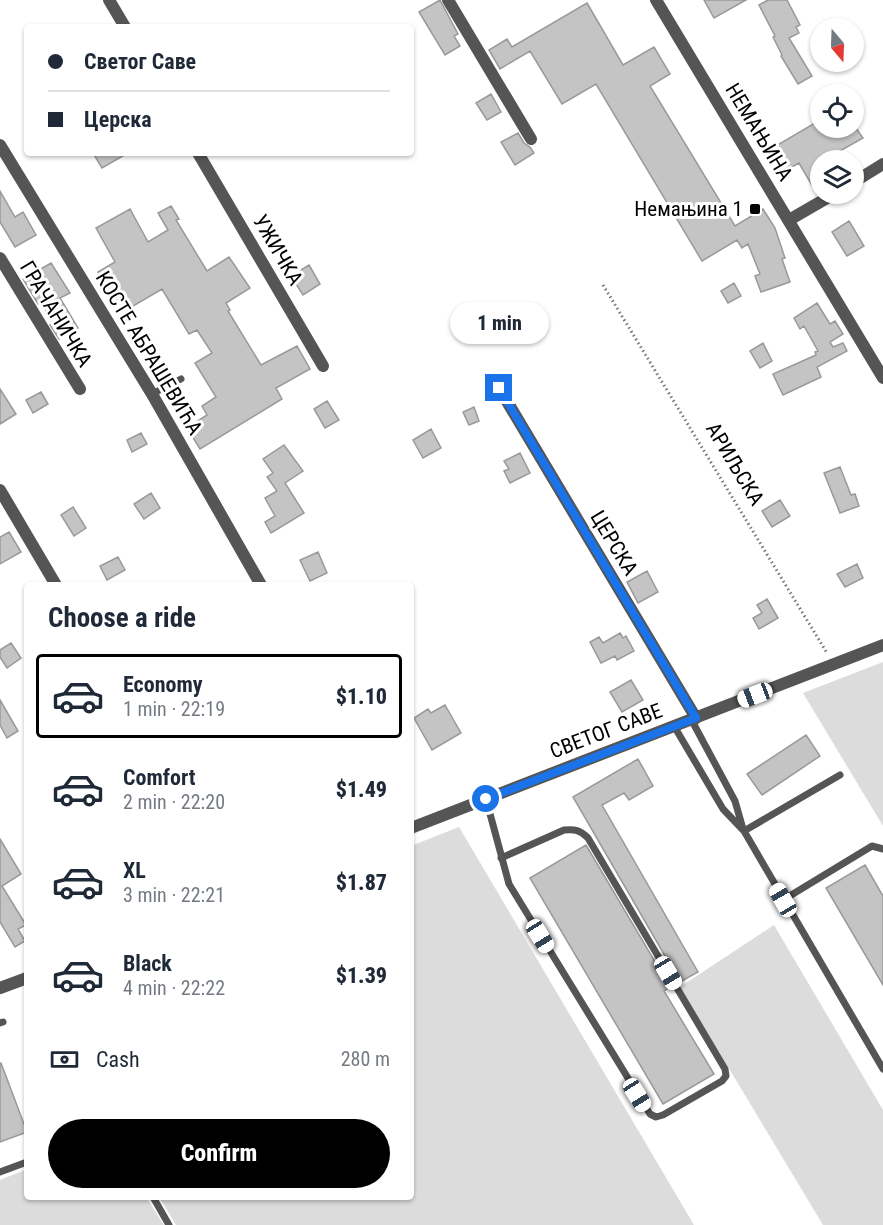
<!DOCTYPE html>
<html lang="en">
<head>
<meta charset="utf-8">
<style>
	:root { --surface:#fff; --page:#f2f2f3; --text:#1f2937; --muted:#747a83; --line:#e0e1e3; --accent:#000 }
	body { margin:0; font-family:"Roboto Condensed",sans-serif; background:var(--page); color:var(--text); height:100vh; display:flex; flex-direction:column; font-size:22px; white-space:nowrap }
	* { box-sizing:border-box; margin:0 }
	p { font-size:20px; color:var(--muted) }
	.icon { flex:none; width:33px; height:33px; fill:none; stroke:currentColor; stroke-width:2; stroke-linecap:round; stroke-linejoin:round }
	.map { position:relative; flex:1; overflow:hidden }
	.details { position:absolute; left:24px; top:582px; width:390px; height:618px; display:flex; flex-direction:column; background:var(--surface); border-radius:6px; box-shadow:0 2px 4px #0004 }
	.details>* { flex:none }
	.guide { position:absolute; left:24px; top:24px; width:390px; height:132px; border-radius:6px; box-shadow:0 2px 4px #0004; display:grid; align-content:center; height:132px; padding:0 24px; background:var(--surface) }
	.needle { width:39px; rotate:161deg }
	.fabs { position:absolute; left:810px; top:18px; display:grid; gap:12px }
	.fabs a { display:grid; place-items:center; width:54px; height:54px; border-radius:50%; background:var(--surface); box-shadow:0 2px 4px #0004; font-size:30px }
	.end { position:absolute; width:27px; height:27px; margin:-14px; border:8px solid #1a73e8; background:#fff; box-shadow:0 0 0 3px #fff }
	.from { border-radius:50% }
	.bubble { position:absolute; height:42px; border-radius:21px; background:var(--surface); box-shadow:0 2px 4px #0004; font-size:20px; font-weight:800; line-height:42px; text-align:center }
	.car { position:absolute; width:18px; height:36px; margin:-18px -9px; border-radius:8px; box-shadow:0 0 4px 2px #0007; background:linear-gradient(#fff 24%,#345 0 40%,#fff 0 76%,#345 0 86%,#fff 0) }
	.guide b { display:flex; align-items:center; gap:21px; height:57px; font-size:22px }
	.guide b+b { border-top:2px solid var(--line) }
	.guide i { width:15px; height:15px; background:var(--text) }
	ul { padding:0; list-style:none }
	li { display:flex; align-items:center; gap:18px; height:84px; margin:0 12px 9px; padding:0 12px; border:3px solid transparent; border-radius:6px }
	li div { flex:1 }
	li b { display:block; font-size:22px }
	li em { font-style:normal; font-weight:800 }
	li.on { border-color:var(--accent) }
	li>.icon { width:54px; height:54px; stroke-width:1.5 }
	h2 { padding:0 24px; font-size:27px; line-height:72px }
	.pay { display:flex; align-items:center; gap:15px; height:66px; padding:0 24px; font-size:22px }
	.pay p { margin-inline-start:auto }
	.primary-button { display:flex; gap:12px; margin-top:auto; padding:12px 24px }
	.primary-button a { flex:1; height:69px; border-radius:36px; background:var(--accent); color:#fff; font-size:24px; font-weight:800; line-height:69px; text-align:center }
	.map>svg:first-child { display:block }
</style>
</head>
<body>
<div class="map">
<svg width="883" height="1225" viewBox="0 0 883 1225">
	<rect width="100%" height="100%" fill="#fff"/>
	<path fill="#dcdcdc" d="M883 662V826L803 693Z
		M459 827 694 1225H176L159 1197H411V846Z
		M774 925 883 1110V1225H823L680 987Z
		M27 1169V1197H146L164 1225H0V1180Z"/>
	<path fill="#c4c4c4" stroke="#999" stroke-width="1.5" d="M440 0 458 34 454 36 460 46 445 55 419 12Z
		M704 0H746L714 18Z
		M768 0H787L800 25 796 27 799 33 789 38 812 76 798 84 781 56 782 55 773 37 775 36 759 5Z
		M587 3 623 65 654 47 670 74 650 86 735 226 763 209 775 228 785 258 782 259 790 282 761 292 755 276 760 274 748 244 742 248 737 240 702 261 596 84 562 104 530 51 500 69 489 50 507 39 512 47Z
		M491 94 501 112 487 120 476 103Z
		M820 120V128H856L863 138 838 152 843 160H820V192L817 194 799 163 783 172 769 150Z
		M518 133 524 143 530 147 534 153 515 165 501 142Z
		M93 153H128L102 168Z
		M0 191 15 217 23 212 36 235 15 247 0 222Z
		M171 206 179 219 176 220 207 271 229 257 250 288 226 303 230 310 228 311 261 365 297 346 310 369 276 388 282 399 200 449 187 428 207 415 202 406 216 397 195 363 212 353 197 330 189 334 162 289 123 312 98 272 115 262 96 228 130 209 148 242 168 230 158 213Z
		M849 221 864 246 847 256 832 232Z
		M51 263 70 293 60 298 78 328 59 339 50 325 53 323 41 302 38 304 23 279Z
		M309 265 320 284 303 295 291 276Z
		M734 283 741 296 728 303 721 291Z
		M817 303 830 324 835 321 843 334 830 342 833 347 843 343 847 351 817 367 821 377 783 395 773 374 816 355 815 352 818 351 804 326 800 329 794 318Z
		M763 343 772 361 760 368 750 351Z
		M0 389 16 414 0 424Z
		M41 392 48 404 33 413 26 400Z
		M327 401 339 420 325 428 314 409Z
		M474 407 479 421 469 425 463 412Z
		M431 429 441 448 423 458 413 440Z
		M141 433 147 444 132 452 127 440Z
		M284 445 303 471 285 483 304 513 271 533 265 522 275 516 265 498 277 491 267 477 273 473 263 459Z
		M520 453 530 473 510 483 504 471 509 469 504 461Z
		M840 467 851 495 855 494 859 506 840 513 824 473Z
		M151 493 160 508 144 519 134 504Z
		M780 500 790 516 772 527 762 511Z
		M73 507 86 528 74 536 61 515Z
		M9 532 21 552 0 564V537Z
		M318 552 327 573 310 581 300 560Z
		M118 557 125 570 107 580 100 566Z
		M857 564 863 578 845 587 837 574Z
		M647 571 658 592 638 603 627 582Z
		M767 599 778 618 759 629 753 618 762 613 757 605Z
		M620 633 623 638 626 636 634 651 617 660 615 656 601 663 590 642 599 637 603 643Z
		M11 643 21 658 7 668 0 657V650Z
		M631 680 643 700 622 712 610 692Z
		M0 700 18 731 7 738 0 725Z
		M445 705 461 733 432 750 414 718 428 709 431 713Z
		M806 735 820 756 762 795 747 774Z
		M638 759 653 786 629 800 624 793 602 805 698 972 680 982 573 797Z
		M0 839 21 874 2 886 26 925 18 929 25 941 15 947 0 922Z
		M586 845 670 987 664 991 714 1074 663 1104 530 878Z
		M865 865 883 896V985L826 888Z
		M1 1063 27 1132 0 1142V1064Z"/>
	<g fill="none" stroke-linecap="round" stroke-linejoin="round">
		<path stroke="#777" stroke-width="3" stroke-dasharray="1.5 3" stroke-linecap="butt" d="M603 285 827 653"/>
		<path stroke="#555" stroke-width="7" d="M152 394 181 379
			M691 719 735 801 743 829
			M674 726 723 809 744 831 883 1069
			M486 799 509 884 650 1114 656 1117 663 1115 722 1081 726 1076 725 1069 588 838C580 830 575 829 564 830L501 858
			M744 831 840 775
			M783 900 872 846 883 849
			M0 1023 3 1022
			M0 1172 27 1162
			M153 1197 169 1225"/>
		<path stroke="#555" stroke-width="12" d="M109 0 125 27
			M448 0 531 139
			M656 0 883 378
			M0 145 152 394 261 585
			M198 153 323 366
			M854 182 883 164
			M789 220 834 194
			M0 258 80 389
			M499 388 696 718
			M0 490 56 585
			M411 828 883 645
			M0 988 27 978"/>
	</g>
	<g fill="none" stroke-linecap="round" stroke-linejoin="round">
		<path stroke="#1a73e8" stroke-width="8" d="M486 799 696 718 499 388"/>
	</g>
	<rect fill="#000" stroke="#fff" stroke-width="2" x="749" y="203" width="12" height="12" rx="3"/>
	<g text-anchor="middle" stroke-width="6" stroke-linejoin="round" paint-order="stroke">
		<g font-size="21" fill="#000" stroke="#fff">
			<text transform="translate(759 132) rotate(59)" y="7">НЕМАЊИНА</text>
			<text transform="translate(278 250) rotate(60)" y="7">УЖИЧКА</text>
			<text transform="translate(56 314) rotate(59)" y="7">ГРАЧАНИЧКА</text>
			<text transform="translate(149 353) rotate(59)" y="7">КОСТЕ АБРАШЕВИЋА</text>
			<text transform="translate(735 464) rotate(59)" y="7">АРИЉСКА</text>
			<text transform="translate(614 543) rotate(59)" y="7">ЦЕРСКА</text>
			<text transform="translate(606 731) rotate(-21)" y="7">СВЕТОГ САВЕ</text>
		</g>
		<g font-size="21" fill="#000" stroke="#fff" text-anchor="end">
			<text x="743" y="216">Немањина 1</text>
		</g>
	</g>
</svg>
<div class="fabs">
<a><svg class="needle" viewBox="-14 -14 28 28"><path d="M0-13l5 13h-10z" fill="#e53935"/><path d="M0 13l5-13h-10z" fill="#747a83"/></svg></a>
<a><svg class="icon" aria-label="locate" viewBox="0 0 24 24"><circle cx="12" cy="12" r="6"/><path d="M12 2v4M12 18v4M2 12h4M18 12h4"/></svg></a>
<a><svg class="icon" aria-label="layers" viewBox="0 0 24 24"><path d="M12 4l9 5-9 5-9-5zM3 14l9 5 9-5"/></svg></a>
</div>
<i class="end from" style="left:486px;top:799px"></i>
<i class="end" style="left:499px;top:388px"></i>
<div class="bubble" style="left:450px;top:302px;width:99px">1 min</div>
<i class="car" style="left:755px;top:695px;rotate:249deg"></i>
<i class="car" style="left:783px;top:900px;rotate:330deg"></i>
<i class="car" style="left:540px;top:936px;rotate:148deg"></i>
<i class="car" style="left:668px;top:973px;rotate:149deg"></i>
<i class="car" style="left:637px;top:1095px;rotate:148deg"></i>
<div class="guide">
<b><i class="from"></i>Светог Саве</b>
<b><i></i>Церска</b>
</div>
<section class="details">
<h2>Choose a ride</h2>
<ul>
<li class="on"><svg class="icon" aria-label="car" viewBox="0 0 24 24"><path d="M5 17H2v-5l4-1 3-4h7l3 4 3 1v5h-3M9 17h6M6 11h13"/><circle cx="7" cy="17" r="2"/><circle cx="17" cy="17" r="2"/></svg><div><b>Economy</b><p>1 min · 22:19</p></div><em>$1.10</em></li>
<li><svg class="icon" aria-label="car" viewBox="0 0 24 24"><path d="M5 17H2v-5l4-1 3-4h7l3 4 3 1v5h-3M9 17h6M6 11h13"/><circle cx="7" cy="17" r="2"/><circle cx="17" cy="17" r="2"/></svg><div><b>Comfort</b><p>2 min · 22:20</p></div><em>$1.49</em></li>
<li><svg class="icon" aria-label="car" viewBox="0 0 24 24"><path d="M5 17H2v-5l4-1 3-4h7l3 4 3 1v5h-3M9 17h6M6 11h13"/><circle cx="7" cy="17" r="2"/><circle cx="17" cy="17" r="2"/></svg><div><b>XL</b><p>3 min · 22:21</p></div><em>$1.87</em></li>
<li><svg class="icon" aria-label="car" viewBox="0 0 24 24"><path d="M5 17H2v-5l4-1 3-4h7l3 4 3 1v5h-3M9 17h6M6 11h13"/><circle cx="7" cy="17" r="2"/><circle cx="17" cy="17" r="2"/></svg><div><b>Black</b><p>4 min · 22:22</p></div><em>$1.39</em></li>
</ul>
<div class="pay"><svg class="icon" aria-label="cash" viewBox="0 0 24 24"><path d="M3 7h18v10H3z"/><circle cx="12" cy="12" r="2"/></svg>Cash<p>280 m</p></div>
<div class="primary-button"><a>Confirm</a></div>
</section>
</div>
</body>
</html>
